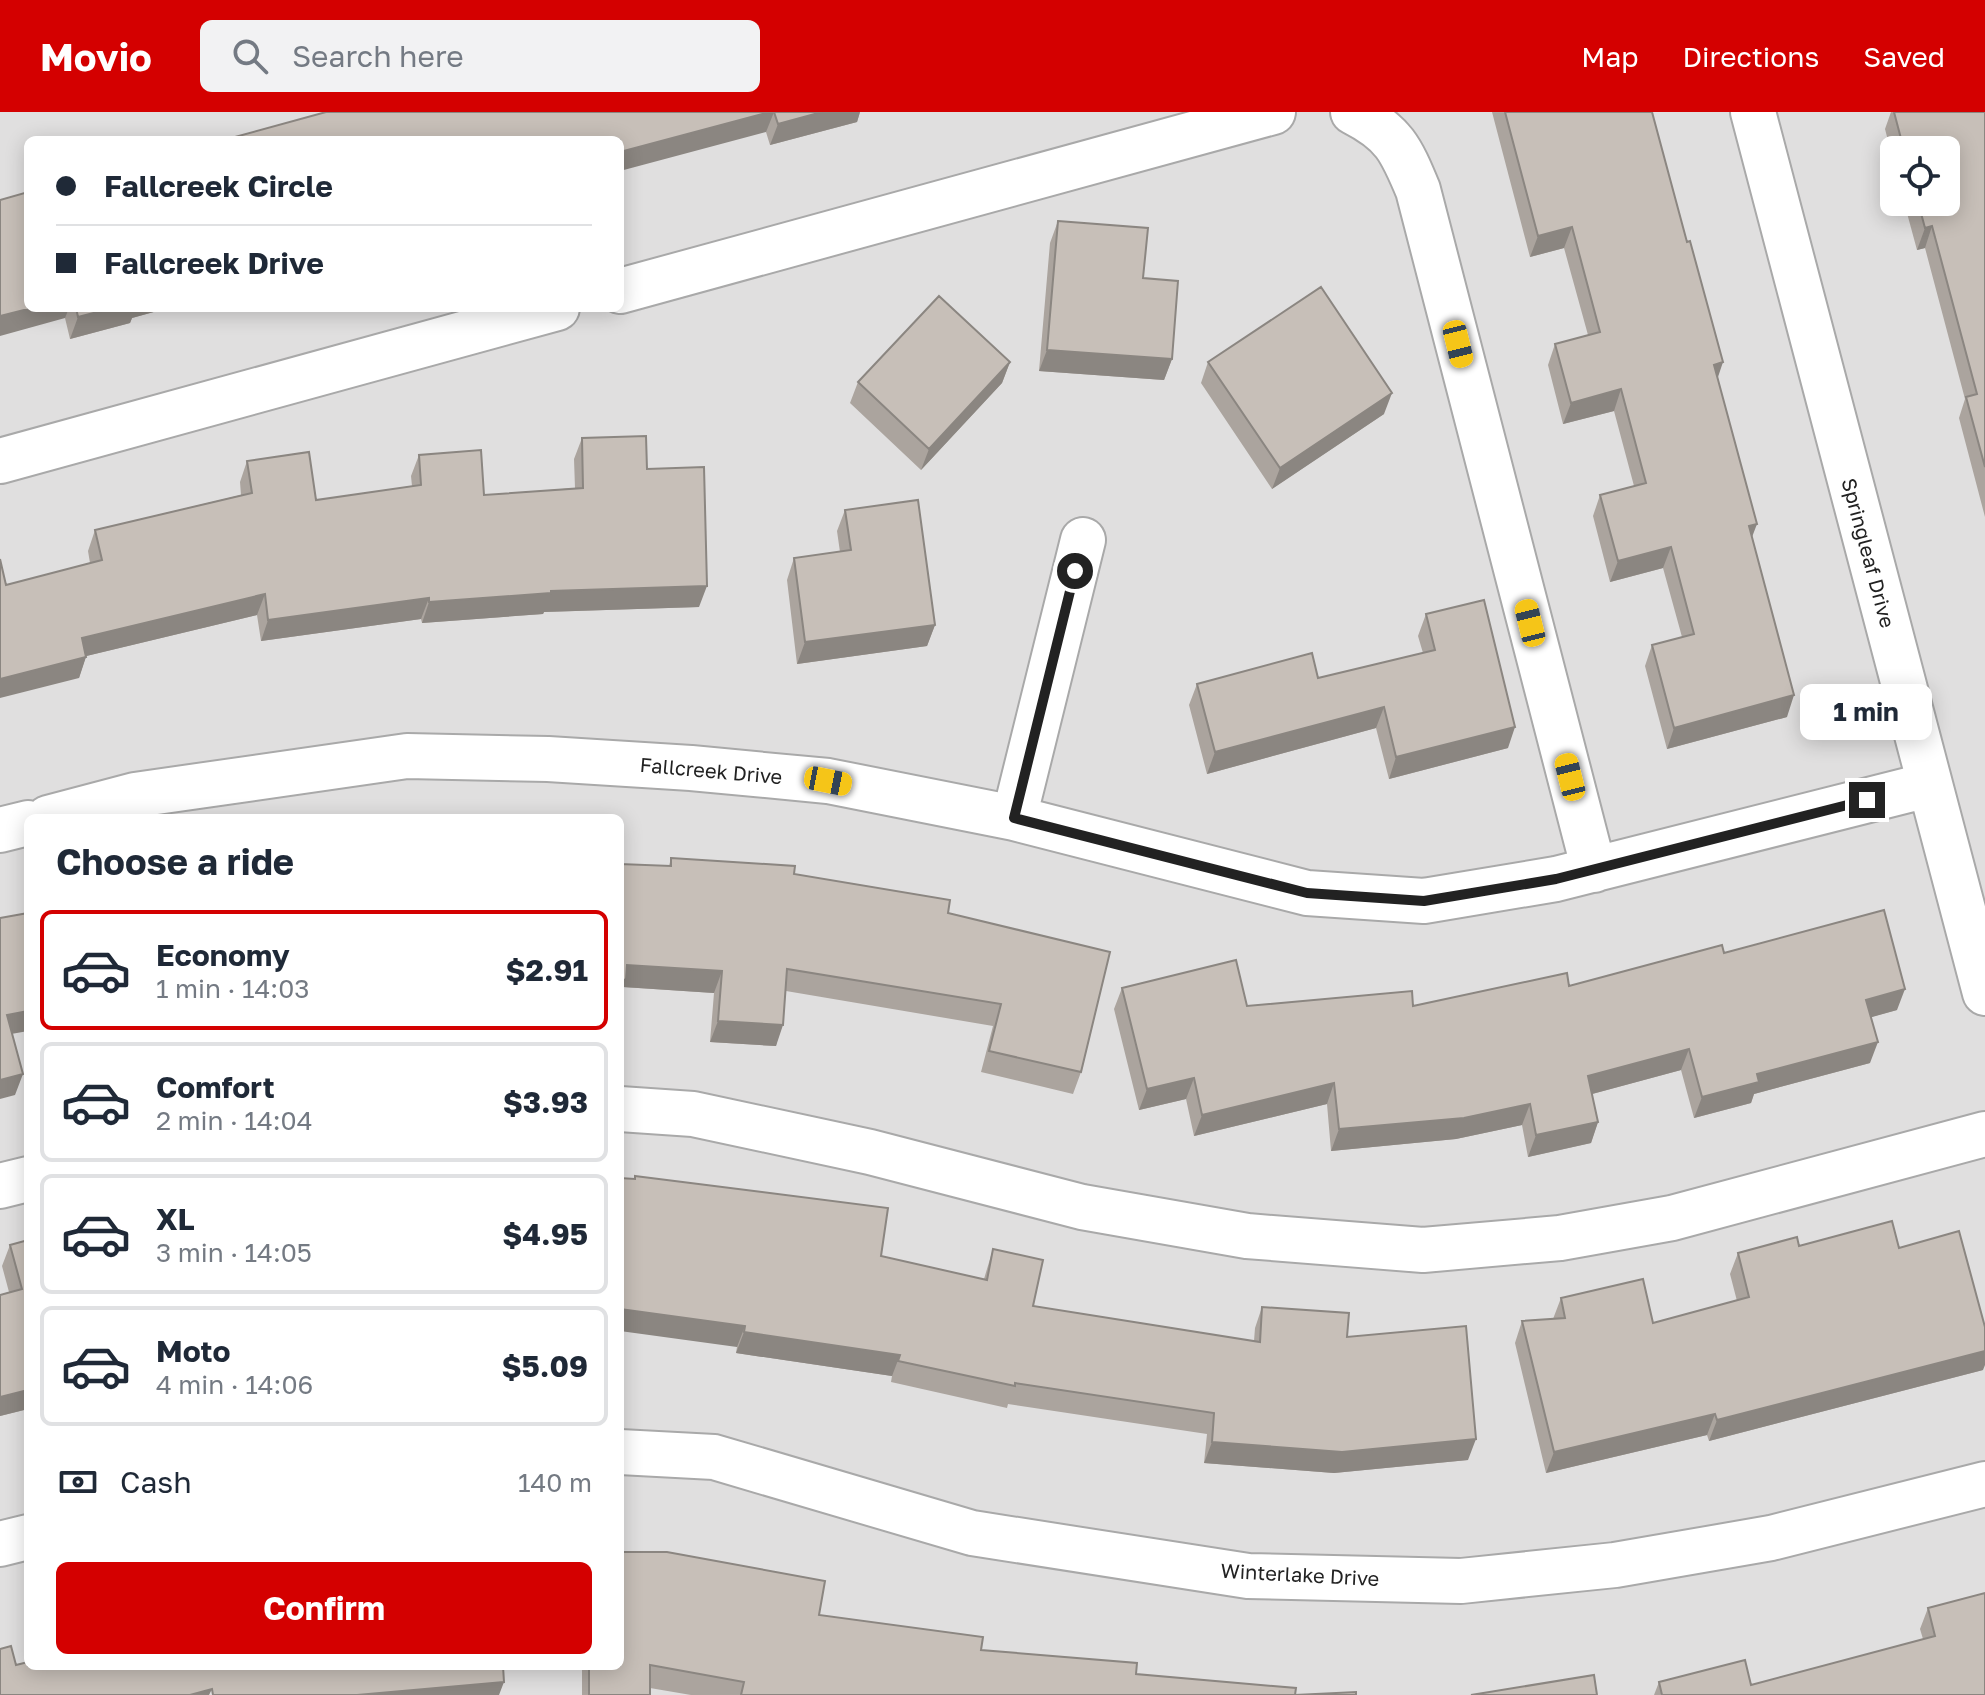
<!DOCTYPE html>
<html lang="en">
<head>
<meta charset="utf-8">
<style>
	:root { --surface:#fff; --page:#f2f2f3; --text:#1f2937; --muted:#747a83; --line:#e0e1e3; --accent:#d40000 }
	body { margin:0; font-family:"Golos Text",sans-serif; background:var(--page); color:var(--text); height:100vh; display:flex; flex-direction:column; font-size:30px; white-space:nowrap }
	* { box-sizing:border-box; margin:0 }
	p { font-size:26px; color:var(--muted) }
	.icon { flex:none; width:44px; height:44px; fill:none; stroke:currentColor; stroke-width:2; stroke-linecap:round; stroke-linejoin:round }
	.map { position:relative; flex:1; overflow:hidden }
	.details { position:absolute; left:24px; top:702px; width:600px; height:856px; display:flex; flex-direction:column; background:var(--surface); border-radius:12px; box-shadow:0 4px 20px #0003 }
	.details>* { flex:none }
	.top-card { position:absolute; left:24px; top:24px; width:600px; height:176px; border-radius:12px; box-shadow:0 4px 20px #0003; display:grid; align-content:center; height:176px; padding:0 32px; background:var(--surface) }
	.controls { position:absolute; left:1880px; top:24px; display:grid; gap:16px }
	.controls a { display:grid; place-items:center; width:80px; height:80px; border-radius:12px; background:var(--surface); box-shadow:0 4px 20px #0003; font-size:40px }
	.end { position:absolute; width:36px; height:36px; margin:-18px; border:10px solid #222; background:#fff; box-shadow:0 0 0 4px #fff }
	.from { border-radius:50% }
	.bubble { position:absolute; height:56px; border-radius:12px; background:var(--surface); box-shadow:0 4px 20px #0003; font-size:26px; font-weight:700; line-height:56px; text-align:center }
	.car { position:absolute; width:24px; height:48px; margin:-24px -12px; border-radius:10px; box-shadow:0 0 6px 2px #0007; background:linear-gradient(#f5c518 24%,#345 0 40%,#f5c518 0 76%,#345 0 86%,#f5c518 0) }
	.top-card b { display:flex; align-items:center; gap:28px; height:76px; font-size:30px }
	.top-card b+b { border-top:2px solid var(--line) }
	.top-card i { width:20px; height:20px; background:var(--text) }
	ul { padding:0; list-style:none }
	li { display:flex; align-items:center; gap:24px; height:120px; margin:0 16px 12px; padding:0 16px; border:4px solid var(--line); border-radius:12px }
	li div { flex:1 }
	li b { display:block; font-size:30px }
	li em { font-style:normal; font-weight:700 }
	li.on { border-color:var(--accent) }
	li>.icon { width:72px; height:72px; stroke-width:1.5 }
	h2 { padding:0 32px; font-size:36px; line-height:96px }
	.pay { display:flex; align-items:center; gap:20px; height:88px; padding:0 32px; font-size:30px }
	.pay p { margin-inline-start:auto }
	.action { display:flex; gap:16px; margin-top:auto; padding:16px 32px }
	.action a { flex:1; height:92px; border-radius:12px; background:var(--accent); color:#fff; font-size:32px; font-weight:700; line-height:92px; text-align:center }
	header { display:flex; align-items:center; gap:48px; box-sizing:border-box; height:112px; padding:0 40px; background:var(--accent); color:#fff }
	header strong { font-size:38px }
	nav { display:flex; gap:44px; margin-inline-start:auto; font-size:28px }
	.search { width:560px; height:72px; background:var(--page); display:flex; align-items:center; gap:20px; box-sizing:border-box; padding:0 28px; border-radius:12px; color:var(--muted); font-size:30px }
	.map>svg:first-child { display:block }
</style>
</head>
<body>
<header>
<strong>Movio</strong>
<div class="search"><svg class="icon" aria-label="search" viewBox="0 0 24 24"><circle cx="10" cy="10" r="6"/><path d="M15 15l6 6"/></svg>Search here</div>
<nav><a>Map</a><a>Directions</a><a>Saved</a></nav>
</header>
<div class="map">
<svg width="1985" height="1583" viewBox="0 0 1985 1583">
	<rect width="100%" height="100%" fill="#f2efe9"/>
	<path fill="#e0dfdf" fill-rule="evenodd" d="M0 0H1985V1583H0ZM28 28H620V196H28ZM1894 38H1946V90H1894ZM28 706H620V1554H28Z"/>
	<g fill="none" stroke-linecap="round" stroke-linejoin="round">
		<g stroke="#a9a9a9" stroke-width="48">
			<path id="minor" d="M1353 0C1394 21 1401 37 1418 78L1594 758
				M1753 0 1985 881
				M620 179 1273 0
				M0 349 557 196
				M48 706 135 683 407 644 548 647 691 656 828 669 1014 706 1307 781 1424 789 1556 767 1928 673
				M1014 706 1083 428
				M0 718 28 711
				M620 997 693 1002 870 1040 1082 1095 1247 1124 1423 1138 1560 1126 1672 1106 1985 1022
				M0 1074 28 1067
				M620 1340 714 1345 972 1421 1248 1464 1461 1469 1615 1453 1771 1426 1985 1372
				M0 1432 28 1425"/>
		</g>
		<use href="#minor" stroke="#fff" stroke-width="44"/>
	</g>
	<path fill="#aba49e" d="M326 0H860L857 10 770 33 766 20Z
		M1492 0H1652L1718 266 1752 425 1787 605 1667 637 1645 554 1652 533 1682 525 1663 456 1610 470 1593 404 1600 383 1634 374 1614 299 1563 312 1548 253 1555 232 1588 223 1564 136 1530 145Z
		M1891 0H1985V405L1959 306 1965 287 1925 136 1917 138 1904 90H1946V38H1894V52L1885 17Z
		M1058 109 1143 166 1172 247 1164 268 1039 259 1050 131Z
		M28 196H168L132 206 130 211 70 227 65 206Z
		M1010 250 1002 271 921 358 850 291 858 270Z
		M1208 250 1384 302 1272 377 1201 271Z
		M582 326 647 357 699 495 544 500 543 502 422 511 421 507 261 529 257 503 86 544 79 566 6 473 90 451 88 439 95 418 241 383 240 370 247 349 316 388 412 374 411 364 419 343 484 383 575 376 574 347Z
		M845 398 935 513 927 534 797 552 787 468 794 446 840 440 837 419Z
		M1426 502 1508 636 1389 667 1376 616 1207 662 1189 593 1197 572 1318 566 1423 541 1418 524Z
		M671 746 794 762 948 801 1081 960 1073 982 981 960 993 914 786 879 776 934 710 930 714 881 623 875 620 752 669 754Z
		M1724 841 1897 898 1871 905 1870 951 1754 982 1751 991 1694 1006 1681 958 1592 982 1598 1010 1591 1031 1528 1045 1522 1013 1456 1027 1331 1039 1327 992 1194 1024 1186 987 1139 998 1114 897 1122 876 1247 894H1413L1569 874Z
		M635 1066 881 1144 984 1167 993 1137 1033 1194 1254 1229 1255 1216 1262 1195 1347 1225 1468 1348 1334 1361 1204 1351 1207 1322 1008 1292 1007 1296 891 1270 892 1264 736 1241 737 1235Z
		M28 1128V1297L0 1304V1183L9 1180 2 1154 10 1133Z
		M1799 1134 1899 1136 1983 1258 1709 1329 1707 1323 1546 1361 1515 1231 1522 1209 1553 1207 1561 1186 1653 1211 1737 1189 1730 1162 1738 1141Z
		M1928 1496 1985 1583H1654L1659 1570 1751 1573 1923 1527 1920 1517Z
		M819 1503 981 1538 1136 1562 1295 1583H1356H691L650 1576V1583H582V1554H620Z"/>
	<path fill="#8b8681" d="M770 0H774L766 20 620 59V40Z
		M822 0H860L857 10 770 33 778 12Z
		M1932 114 1925 136 1917 138 1925 116Z
		M1572 115 1564 136 1530 145 1538 124Z
		M32 196H69L65 206 0 224V204Z
		M113 196H168L132 206 130 211 70 227 78 205Z
		M1047 238 1172 247 1164 268 1039 259Z
		M1010 250 1002 271 921 358 929 337Z
		M1723 250 1716 271 1714 253Z
		M1621 277 1614 299 1563 312 1571 291Z
		M1392 281 1384 302 1272 377 1280 356Z
		M1757 412 1749 433V414Z
		M1671 435 1663 456 1610 470 1618 449Z
		M707 474 699 495 544 500 543 502 422 511 429 490 551 479Z
		M265 482 257 503 74 547 82 526Z
		M429 486 421 507 261 529 268 508Z
		M935 513 927 534 797 552 805 530Z
		M86 545 79 566 0 586V567Z
		M1794 583 1787 605 1667 637 1674 616Z
		M1384 595 1376 616 1207 662 1215 640Z
		M1515 615 1508 636 1389 667 1396 645Z
		M627 853 722 859 714 881 623 875 620 883V867Z
		M1905 877 1897 898 1858 909 1866 888Z
		M28 899V919L0 924 7 903Z
		M718 909 783 913 776 934 710 930Z
		M1878 930 1870 951 1754 982 1751 991 1694 1006 1702 985 1757 962Z
		M1689 937 1681 958 1581 985 1588 964Z
		M23 962 15 983 0 987V968Z
		M1194 966 1186 987 1139 998 1147 977Z
		M1334 971 1327 992 1194 1024 1202 1003Z
		M1530 992 1522 1013 1456 1027 1331 1039 1339 1017Z
		M1598 1010 1591 1031 1528 1045 1536 1023Z
		M620 1197 745 1214 737 1235 620 1219Z
		M744 1220 900 1243 892 1264 736 1241Z
		M1985 1239V1253L1983 1258 1709 1329 1717 1308Z
		M28 1278V1297L0 1304V1285Z
		M1715 1302 1707 1323 1546 1361 1554 1340Z
		M1476 1327 1468 1348 1334 1361 1204 1351 1212 1330Z
		M504 1570 499 1583H357Z
		M212 1577 209 1583H190Z"/>
	<path fill="#c7bfb8" stroke="#8b8681" stroke-width="2" d="M326 0H770L620 40V28H224Z
		M774 0H822L778 12Z
		M1505 0H1652L1687 130 1690 129 1723 250 1714 253 1757 412 1749 414 1794 583 1674 616 1652 533 1694 522 1671 435 1618 449 1600 383 1646 371 1621 277 1571 291 1555 232 1600 220 1572 115 1538 124Z
		M1894 0H1985V355L1966 285 1977 282 1932 114 1925 116 1918 90H1946V38H1904Z
		M28 80V196H32L0 204V88Z
		M1058 109 1148 116 1143 166 1178 169 1172 247 1047 238Z
		M1321 175 1392 281 1280 356 1208 250Z
		M939 184 1010 250 929 337 858 270Z
		M76 196H113L78 205Z
		M646 324 647 357 704 355 707 474 551 479V481L429 490V486L268 508 265 482 82 526 86 545 0 567V447L6 473 102 448 95 418 252 381 247 349 309 340 316 388 421 373 419 343 481 338 484 383 583 376 582 326Z
		M918 388 935 513 805 530 794 446 851 438 845 398Z
		M1484 488 1515 615 1396 645 1384 595 1215 640 1197 572 1312 541 1318 566 1435 538 1426 502Z
		M671 746 795 754 794 762 950 788 948 801 1110 840 1081 960 989 939 1001 892 787 857 783 913 718 909 722 859 627 853 626 868 620 867V752L671 754Z
		M1884 798 1905 877 1866 888 1878 930 1757 962 1759 970 1702 985 1689 937 1588 964 1598 1010 1536 1023 1530 992 1464 1006 1339 1017 1334 971 1202 1003 1194 966 1147 977 1122 876 1236 848 1247 894 1412 879 1413 894 1567 861 1569 874 1722 833 1724 841Z
		M28 801V899L7 903 23 962 0 968V806Z
		M635 1064 888 1096 881 1144 987 1168 993 1137 1043 1148 1033 1194 1260 1230 1262 1195 1349 1201 1347 1225 1466 1214 1476 1327 1342 1340 1212 1330 1214 1301 1015 1271V1274L898 1249 900 1243 744 1220 745 1214 620 1197V1066L635 1067Z
		M1892 1109 1899 1136 1959 1119 1985 1215V1239L1717 1308 1715 1302 1554 1340 1522 1209 1565 1206 1561 1186 1643 1167 1653 1211 1749 1185 1738 1141 1797 1125 1799 1134Z
		M28 1128V1278L0 1285V1183L22 1177 10 1133Z
		M620 1440H667L825 1469 819 1503 983 1525 981 1538 1137 1551 1136 1562 1296 1576 1295 1583 1356 1580V1583H741L744 1570 650 1553V1583H589V1554H620Z
		M1985 1481V1583H1662L1659 1570 1745 1548 1751 1573 1935 1524 1928 1496Z
		M11 1534 16 1553 28 1550V1554H503L504 1570 357 1583H213L212 1577 190 1583H0V1537Z
		M1594 1563 1597 1583H1471Z"/>
	<g fill="none" stroke-linecap="round" stroke-linejoin="round">
		<path stroke="#222" stroke-width="10" d="M1075 459 1014 706 1307 781 1424 789 1556 767 1867 688"/>
	</g>
	<g text-anchor="middle" stroke-width="8" stroke-linejoin="round" paint-order="stroke">
		<g font-size="20" fill="#222" stroke="#fff">
			<text transform="translate(1868 441) rotate(75)" y="7">Springleaf Drive</text>
			<text transform="translate(711 659) rotate(5)" y="7">Fallcreek Drive</text>
			<text transform="translate(1300 1463) rotate(3)" y="7">Winterlake Drive</text>
		</g>
	</g>
</svg>
<div class="controls">
<a><svg class="icon" aria-label="locate" viewBox="0 0 24 24"><circle cx="12" cy="12" r="6"/><path d="M12 2v4M12 18v4M2 12h4M18 12h4"/></svg></a>
</div>
<i class="end from" style="left:1075px;top:459px"></i>
<i class="end" style="left:1867px;top:688px"></i>
<div class="bubble" style="left:1800px;top:572px;width:132px">1 min</div>
<i class="car" style="left:1458px;top:232px;rotate:166deg"></i>
<i class="car" style="left:1530px;top:511px;rotate:346deg"></i>
<i class="car" style="left:1570px;top:665px;rotate:346deg"></i>
<i class="car" style="left:828px;top:669px;rotate:101deg"></i>
<div class="top-card">
<b><i class="from"></i>Fallcreek Circle</b>
<b><i></i>Fallcreek Drive</b>
</div>
<section class="details">
<h2>Choose a ride</h2>
<ul>
<li class="on"><svg class="icon" aria-label="car" viewBox="0 0 24 24"><path d="M5 17H2v-5l4-1 3-4h7l3 4 3 1v5h-3M9 17h6M6 11h13"/><circle cx="7" cy="17" r="2"/><circle cx="17" cy="17" r="2"/></svg><div><b>Economy</b><p>1 min · 14:03</p></div><em>$2.91</em></li>
<li><svg class="icon" aria-label="car" viewBox="0 0 24 24"><path d="M5 17H2v-5l4-1 3-4h7l3 4 3 1v5h-3M9 17h6M6 11h13"/><circle cx="7" cy="17" r="2"/><circle cx="17" cy="17" r="2"/></svg><div><b>Comfort</b><p>2 min · 14:04</p></div><em>$3.93</em></li>
<li><svg class="icon" aria-label="car" viewBox="0 0 24 24"><path d="M5 17H2v-5l4-1 3-4h7l3 4 3 1v5h-3M9 17h6M6 11h13"/><circle cx="7" cy="17" r="2"/><circle cx="17" cy="17" r="2"/></svg><div><b>XL</b><p>3 min · 14:05</p></div><em>$4.95</em></li>
<li><svg class="icon" aria-label="car" viewBox="0 0 24 24"><path d="M5 17H2v-5l4-1 3-4h7l3 4 3 1v5h-3M9 17h6M6 11h13"/><circle cx="7" cy="17" r="2"/><circle cx="17" cy="17" r="2"/></svg><div><b>Moto</b><p>4 min · 14:06</p></div><em>$5.09</em></li>
</ul>
<div class="pay"><svg class="icon" aria-label="cash" viewBox="0 0 24 24"><path d="M3 7h18v10H3z"/><circle cx="12" cy="12" r="2"/></svg>Cash<p>140 m</p></div>
<div class="action"><a>Confirm</a></div>
</section>
</div>
</body>
</html>
